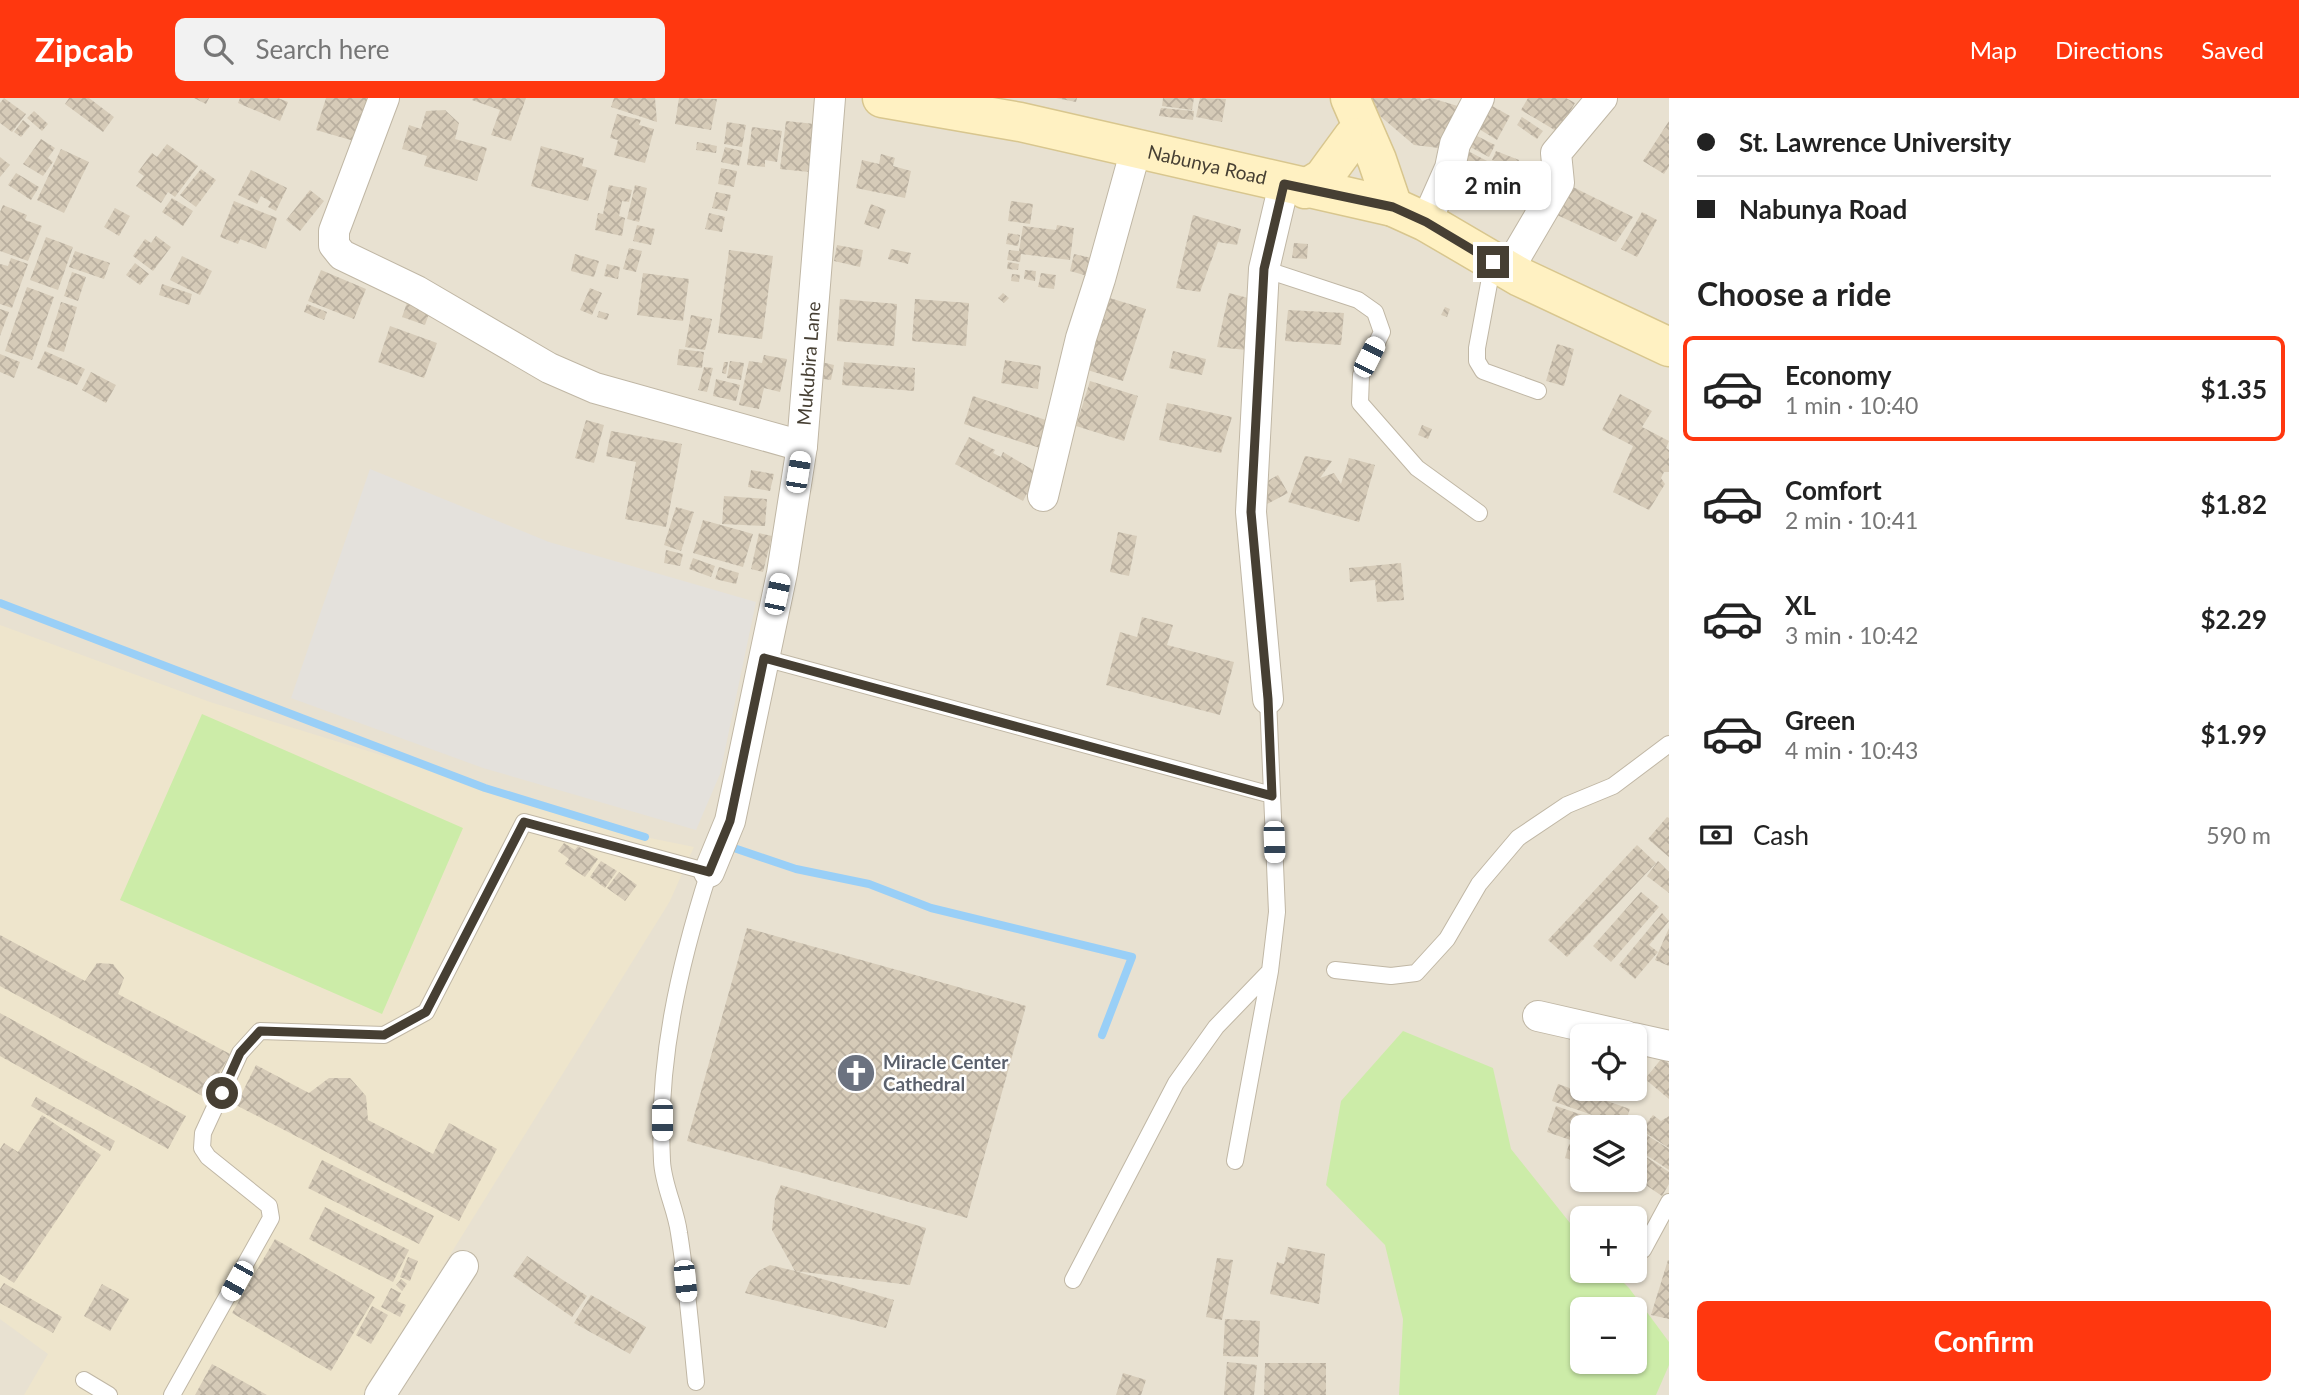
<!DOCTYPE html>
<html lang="en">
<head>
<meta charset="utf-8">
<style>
	:root { --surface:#fff; --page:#f2f2f2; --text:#222; --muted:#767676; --line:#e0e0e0; --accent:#ff370f }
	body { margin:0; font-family:Lato,sans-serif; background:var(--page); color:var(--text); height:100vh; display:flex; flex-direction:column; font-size:26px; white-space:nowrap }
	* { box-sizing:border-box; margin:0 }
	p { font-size:23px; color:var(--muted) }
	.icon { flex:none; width:38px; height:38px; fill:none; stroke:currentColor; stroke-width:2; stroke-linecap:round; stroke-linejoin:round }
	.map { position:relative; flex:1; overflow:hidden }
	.details { display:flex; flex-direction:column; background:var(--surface); width:630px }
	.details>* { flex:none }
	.banner { display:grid; align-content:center; height:154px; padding:0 28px; background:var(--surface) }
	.buttons { position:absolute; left:1570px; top:926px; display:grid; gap:14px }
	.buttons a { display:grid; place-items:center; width:77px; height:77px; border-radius:10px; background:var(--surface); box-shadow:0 2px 5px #0004; font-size:35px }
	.end { position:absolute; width:32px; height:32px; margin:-16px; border:9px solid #463f33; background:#fff; box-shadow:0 0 0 4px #fff }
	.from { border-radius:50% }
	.bubble { position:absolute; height:49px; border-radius:10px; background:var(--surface); box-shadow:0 2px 5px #0004; font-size:23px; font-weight:700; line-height:49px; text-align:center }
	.car { position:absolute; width:21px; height:42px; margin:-21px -10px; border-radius:9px; box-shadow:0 0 5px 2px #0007; background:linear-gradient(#fff 24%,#345 0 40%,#fff 0 76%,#345 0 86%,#fff 0) }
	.banner b { display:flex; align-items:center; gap:24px; height:66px; font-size:26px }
	.banner b+b { border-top:2px solid var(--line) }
	.banner i { width:18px; height:18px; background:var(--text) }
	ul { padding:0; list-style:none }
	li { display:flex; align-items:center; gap:21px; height:105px; margin:0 14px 10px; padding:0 14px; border:4px solid transparent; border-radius:10px }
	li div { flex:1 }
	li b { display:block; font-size:26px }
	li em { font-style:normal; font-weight:700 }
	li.active { border-color:var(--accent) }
	li>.icon { width:63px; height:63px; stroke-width:1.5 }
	h2 { padding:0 28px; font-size:32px; line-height:84px }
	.pay { display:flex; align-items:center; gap:18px; height:77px; padding:0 28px; font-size:26px }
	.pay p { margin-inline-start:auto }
	.button { display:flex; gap:14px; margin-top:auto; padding:14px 28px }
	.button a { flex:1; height:80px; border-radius:10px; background:var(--accent); color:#fff; font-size:28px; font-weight:700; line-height:80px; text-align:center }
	header { display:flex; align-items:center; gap:42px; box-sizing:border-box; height:98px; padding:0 35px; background:var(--accent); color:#fff }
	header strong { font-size:33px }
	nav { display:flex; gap:38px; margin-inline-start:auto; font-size:24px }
	.search { width:490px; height:63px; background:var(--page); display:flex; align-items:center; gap:18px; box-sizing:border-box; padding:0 24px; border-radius:10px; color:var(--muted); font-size:26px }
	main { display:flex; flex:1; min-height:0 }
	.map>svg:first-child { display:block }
</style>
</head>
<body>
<header>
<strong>Zipcab</strong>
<div class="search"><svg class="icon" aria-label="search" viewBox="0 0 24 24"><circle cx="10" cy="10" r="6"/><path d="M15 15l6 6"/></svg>Search here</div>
<nav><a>Map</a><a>Directions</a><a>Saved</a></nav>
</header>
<main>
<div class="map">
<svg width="1669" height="1297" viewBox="0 0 1669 1297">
	<defs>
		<pattern id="building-cross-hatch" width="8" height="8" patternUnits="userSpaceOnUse" patternTransform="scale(1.75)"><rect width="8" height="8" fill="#d6cbb8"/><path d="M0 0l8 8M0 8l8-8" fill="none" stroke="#b9af9f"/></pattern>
	</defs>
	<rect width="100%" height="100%" fill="#f4efe3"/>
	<path fill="#e8e1d1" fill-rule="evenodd" d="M0 0H1669V1297H0ZM1582 938H1634V990H1582ZM1582 1029H1634V1082H1582ZM1582 1120H1634V1172H1582ZM1582 1211H1634V1264H1582Z"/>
	<path fill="#eee5cc" d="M0 527 210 604 645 739 694 749 670 803 363 1297H24L48 1256 0 1221Z"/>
	<path fill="#cceca8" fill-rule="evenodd" d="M202 616 463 730 382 916 120 802Z
		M1403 933 1493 970 1511 1051 1582 1140V1172L1612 1173 1629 1190 1669 1244V1267L1656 1297H1399L1403 1221 1385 1147 1326 1087 1341 1003ZM1582 1211H1634V1264H1582Z"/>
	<path fill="#e4e1dc" d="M370 371 549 444 756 504 720 676 696 732 483 670 291 600Z"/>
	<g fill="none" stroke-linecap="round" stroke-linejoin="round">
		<path stroke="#99cff7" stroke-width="8" d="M0 505 485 690 645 739
			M731 749 796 771 869 786 931 810 1132 859 1102 937"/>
	</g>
	<path fill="url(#building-cross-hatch)" d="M4 0 26 16 12 34 0 25V5Z
		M69 0H89L114 19 103 34 65 6Z
		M194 0H209L206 6Z
		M240 0H278L288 4 280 23 238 5Z
		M326 0H369L361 45 316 32Z
		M473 0H526L511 43 491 37 500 12 472 2Z
		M614 0H655L657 24 611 9Z
		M679 0 717 1 711 32 675 26Z
		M1056 0H1077L1076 4Z
		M1163 0H1194L1192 12 1162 8Z
		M1200 0 1226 1 1222 24 1196 19Z
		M1368 0H1420L1422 3 1431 0 1461 9 1439 50 1414 47 1380 18Z
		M1528 0H1566L1575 5 1558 34 1521 12Z
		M1487 5 1510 18 1497 42 1474 28Z
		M1161 10 1194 13 1193 22 1159 18Z
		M445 12 459 25 455 41 487 50 477 83 424 68 427 58 402 51 409 27 421 31 426 13Z
		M34 13 48 26 42 33 27 20Z
		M617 16 641 22 639 27 654 31 645 65 614 57 618 42 610 40Z
		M1522 19 1543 33 1537 41 1517 27Z
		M23 22 30 28 21 39 14 34Z
		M786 23 815 26 809 74 780 71Z
		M1669 23V68L1664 76 1643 63Z
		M727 24 746 27 742 49 724 46Z
		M752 29 782 33 777 64 765 62V69L747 67Z
		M1465 32 1495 47 1489 59 1459 43Z
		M41 41 55 50 48 60 53 64 43 78 23 66Z
		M697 44 717 48 716 55 696 52Z
		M167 46 198 68 175 99 168 94 161 105 136 88 144 78 138 74 152 55 157 59Z
		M541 48 584 60 582 68 597 72 588 103 531 88Z
		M725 49 742 53 739 68 721 64Z
		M61 51 89 64 64 115 37 102Z
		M1466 52 1489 64 1479 83 1455 71Z
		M1496 53 1519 62 1515 71 1492 62Z
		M881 56 895 60 893 68 911 73 905 100 856 90 862 62 879 66Z
		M0 59 10 67 0 79Z
		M721 70 737 73 734 89 718 86Z
		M201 71 216 82 196 109 180 97Z
		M251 72 287 90 276 113 268 109 271 104 261 98 257 106 238 97Z
		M1512 73 1538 82 1530 107 1503 98Z
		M16 75 39 89 31 102 8 87Z
		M609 87 632 92 629 104 622 103 619 118 625 120 622 138 595 132 598 115 603 116Z
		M635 87 647 90 639 124 627 121Z
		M1573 89 1633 119 1616 144 1557 117Z
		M310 92 324 103 300 133 286 122Z
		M716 94 731 97 727 113 712 110Z
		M172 100 193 113 183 128 162 114Z
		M234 103 277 120 266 151 240 141 238 146 220 139Z
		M1011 103 1033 106 1030 126 1008 123Z
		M871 106 886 112 879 131 864 126Z
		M3 107 27 117 25 122 42 128 28 163 0 153V114Z
		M115 110 130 118 119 138 104 129Z
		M1642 114 1657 122 1637 159 1621 151Z
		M709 115 725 119 722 134 705 131Z
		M1193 117 1241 131 1237 147 1218 144 1200 194 1176 190Z
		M637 127 655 131 651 147 633 143Z
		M1057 127 1074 130 1070 162 1021 156 1020 164 1007 162 1009 152 1019 153 1023 128 1056 132Z
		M1008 135 1020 137 1018 148 1006 146Z
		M156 138 171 149 153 173 133 158 145 141 151 145Z
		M46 139 73 149 58 192 30 182Z
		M1294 145 1308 146 1307 161 1292 160Z
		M837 147 863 152 860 169 834 163Z
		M629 150 642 153 636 174 623 171Z
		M891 151 911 155 908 166 888 161Z
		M729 152 773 158 762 241 718 235Z
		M75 153 110 165 104 181 69 169Z
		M575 156 599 163 594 179 571 173Z
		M1074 156 1096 161 1091 179 1070 173Z
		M182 158 212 173 200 197 170 182Z
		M11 160 28 166 12 210 0 206V166L8 168Z
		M1008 164 1019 166 1018 172 1007 171Z
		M135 165 149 176 140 187 126 177Z
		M607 166 620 169 618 181 604 178Z
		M321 172 366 191 354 221 308 203Z
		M1025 172 1036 173 1035 183 1024 181Z
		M72 174 86 179 78 203 64 198Z
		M643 175 689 181 683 223 637 217Z
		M1041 175 1056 177 1054 191 1038 189Z
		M1012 176 1020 177 1019 184 1011 183Z
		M162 186 192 196 189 207 159 197Z
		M27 189 54 199 32 262 5 253Z
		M590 190 602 195 592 217 580 212Z
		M1003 195 1009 200 1004 205 998 200Z
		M1229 195 1252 201 1246 252 1217 249Z
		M1103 198 1146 211 1123 283 1081 270Z
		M840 201 897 206 894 248 837 243Z
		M915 201 969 205 966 248 912 243Z
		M408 202 431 210 425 227 402 219Z
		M61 204 77 209 64 254 47 249Z
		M307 206 327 214 324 222 304 214Z
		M1445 209 1450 211 1447 219 1441 217Z
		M0 211 9 214 0 238Z
		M1288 212 1344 215 1341 247 1285 243Z
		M599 213 609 216 607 222 597 219Z
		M691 217 712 221 705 252 685 249Z
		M390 228 437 245 424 280 378 264Z
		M1557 246 1574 251 1564 288 1546 283Z
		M679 251 704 254 702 270 677 267Z
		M45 253 85 271 77 287 37 270Z
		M1173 253 1206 261 1202 277 1169 270Z
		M0 256 20 264 14 280 0 274Z
		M764 257 787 261 780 294 764 290 759 311 739 307 749 263 762 265Z
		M1005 262 1041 268 1038 291 1001 285Z
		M730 263 744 265 741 282 727 280Z
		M724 264H728L726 276 722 275Z
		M821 264 834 267 831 282 817 280Z
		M844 264 915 270 914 293 842 287Z
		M704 269 713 270 707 294 698 292Z
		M91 274 116 287 106 305 82 292Z
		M716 281 740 287 736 303 713 298Z
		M1090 283 1138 298 1124 343 1076 328Z
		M1620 296 1652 313 1642 329 1669 343 1666 350 1669 352V374H1664L1661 380 1665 386 1649 412 1613 394 1633 348 1602 332Z
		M973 298 1049 323 1040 350 964 326Z
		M1167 305 1232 319 1221 355 1159 342Z
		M586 322 604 327 594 365 575 360Z
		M1422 327 1432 331 1428 341 1418 337Z
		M611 333 682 346 666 429 625 421 636 364 606 358Z
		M969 339 995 352 993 355 1001 359 1003 354 1038 375 1023 403 955 366Z
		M1305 358 1332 363 1320 380 1334 375 1341 386 1349 360 1375 367 1359 424 1288 404Z
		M751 372 774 376 770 393 748 389Z
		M1278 377 1288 395 1267 406 1257 389Z
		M724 398 767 401 765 428 722 426Z
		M676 409 694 414 681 453 664 447Z
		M703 422 753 436 743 469 693 455Z
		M1118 434 1137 438 1129 478 1110 474Z
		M759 435 772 438 763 474 751 471Z
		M666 452 683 456 680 468 664 465Z
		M693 460 715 468 711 479 689 471Z
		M1401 465 1404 502 1377 504 1375 482 1350 484 1349 470Z
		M719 469 739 475 736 486 715 481Z
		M1142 519 1173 527 1167 547 1234 564 1220 617 1106 587 1120 534 1137 539Z
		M1667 719 1669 720V759L1648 741Z
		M564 745 575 752 578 748 598 761 585 779 565 766 569 761 558 753Z
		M1637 747 1656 765 1567 859 1548 842Z
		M601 763 617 773 605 790 590 779Z
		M1658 763 1669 774V795L1647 778Z
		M619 774 637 787 625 803 607 790Z
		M1641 794 1659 809 1611 864 1593 848Z
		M1662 815 1669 823 1649 847 1658 854 1635 881 1619 867Z
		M747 830 1026 908 967 1120 687 1043Z
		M1669 830V868L1655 862Z
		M0 837 85 883 97 865 113 866 124 880 118 896 230 956 206 1000 0 888Z
		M0 915 186 1018 168 1051 0 958Z
		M1662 960 1669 966V1001L1645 981Z
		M256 967 309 995 329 980H350L366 998 368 1022 433 1056 449 1025 497 1051 459 1123 236 1007Z
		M1558 986 1630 1011 1624 1028 1552 1003Z
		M36 999 115 1043 110 1053 31 1008Z
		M1556 1008 1617 1029H1582V1046L1547 1034Z
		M42 1017 101 1057 14 1185 0 1176V1051L4 1045 18 1054Z
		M1653 1017 1661 1023 1669 1018V1050L1641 1032Z
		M1634 1029 1669 1051V1072L1634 1049Z
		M1569 1046 1582 1050V1065L1565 1060Z
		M1634 1051 1669 1074V1086L1662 1098 1634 1079Z
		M322 1062 434 1118 419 1146 308 1090Z
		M781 1087 926 1130 910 1187 795 1173 894 1202 886 1230 745 1195 750 1183 759 1173 770 1167 795 1173 772 1132 775 1101Z
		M325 1109 409 1152 393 1184 309 1141Z
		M275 1141 375 1199 331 1273 232 1215Z
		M1288 1149 1325 1156 1319 1206 1270 1196 1277 1164 1284 1166Z
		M527 1158 587 1198 572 1219 513 1178Z
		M408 1159 418 1163 410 1183 400 1179Z
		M1217 1160 1233 1162 1222 1222 1206 1219Z
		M1668 1162H1669V1221L1651 1217Z
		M401 1181 407 1186 402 1193 396 1187Z
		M4 1185 62 1219 53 1235 0 1205V1191Z
		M102 1186 129 1201 110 1233 84 1218Z
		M391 1190 401 1195 397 1203 406 1207 400 1219 381 1209Z
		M591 1197 646 1229 630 1256 574 1225Z
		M372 1208 388 1217 371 1246 356 1237Z
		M1225 1221 1260 1223 1258 1259 1223 1258Z
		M1227 1264 1257 1267 1254 1297H1224Z
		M1265 1265H1326V1297H1264Z
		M212 1266 267 1297H195Z
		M1123 1275 1146 1282 1141 1297H1116Z"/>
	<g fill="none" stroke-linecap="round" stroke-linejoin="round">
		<g stroke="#c0b7a5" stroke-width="18">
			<path id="lane" d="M1493 164 1477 250V263L1483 273 1538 293
				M1264 171 1358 202 1375 214 1382 234 1361 277 1360 305 1417 370 1479 415
				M764 560 1272 697
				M1335 872 1391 878 1416 875 1447 841 1479 786 1518 740 1567 707 1613 688 1669 646
				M1235 1063 1270 873 1277 814 1268 601
				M1643 1152 1669 1104
				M1073 1182 1176 985 1216 929 1270 873
				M84 1282 109 1297
				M172 1297 271 1120 269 1108 208 1059 202 1050 203 1035 240 955 260 933 384 937 426 914 524 724 709 774C679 868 657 964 662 1063 663 1087 676 1111 679 1135 687 1185 691 1235 696 1284"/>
		</g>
		<g stroke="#c0b7a5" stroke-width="32">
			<g id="street">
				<path d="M384 0 334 133V147L342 157 417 193 549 270 595 290 802 348"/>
				<path d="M1426 124 1450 70 1455 46 1479 0"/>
				<path d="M1508 172 1559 85 1556 55 1602 0"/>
				<path d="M1043 398 1081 240 1100 181 1136 51"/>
				<path d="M1268 601 1251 414 1264 171 1284 86"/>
				<path id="s1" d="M709 774 730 723 782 475 802 348 830 0"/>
				<path d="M1538 918 1626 938"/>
				<path d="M1634 940 1669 948"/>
				<path d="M380 1297 463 1168"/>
			</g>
		</g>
		<g stroke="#d8c68e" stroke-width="41">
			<g id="secondary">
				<path id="s2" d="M882 0 1020 24 1393 109 1426 124 1520 179 1669 249"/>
				<path d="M1350 0 1377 62 1393 109"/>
				<path d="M1305 91 1323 80 1353 39"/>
			</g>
		</g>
		<use href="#lane" stroke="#fff" stroke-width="16"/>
		<use href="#street" stroke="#fff" stroke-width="30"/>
		<use href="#secondary" stroke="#fff1c2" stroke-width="38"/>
	</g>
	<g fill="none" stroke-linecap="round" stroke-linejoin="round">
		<path stroke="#463f33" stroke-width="9" d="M222 995 240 955 260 933 384 937 426 914 524 724 709 774 730 723 764 560 1272 698 1268 601 1251 414 1264 171 1284 86 1393 109 1426 124 1493 164"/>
	</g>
	<defs>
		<g id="church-disc" transform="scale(2.0125)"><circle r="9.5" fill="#6b7280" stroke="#fff"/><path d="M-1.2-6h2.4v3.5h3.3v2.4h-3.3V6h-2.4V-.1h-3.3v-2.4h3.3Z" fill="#fff"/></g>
	</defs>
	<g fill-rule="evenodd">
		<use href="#church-disc" x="856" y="975"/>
	</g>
	<g text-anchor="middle" stroke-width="5" stroke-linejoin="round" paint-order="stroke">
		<g font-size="19" fill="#463f33" stroke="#fff">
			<text dy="7" stroke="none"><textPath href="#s2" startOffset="332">Nabunya Road</textPath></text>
			<text dy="7" stroke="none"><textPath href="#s1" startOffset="520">Mukubira Lane</textPath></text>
		</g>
		<g font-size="19" font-weight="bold" fill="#5b616d" stroke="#fff" text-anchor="start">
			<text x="883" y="971">Miracle Center<tspan x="883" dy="22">Cathedral</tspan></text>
		</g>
	</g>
</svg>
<div class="buttons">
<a><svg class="icon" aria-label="locate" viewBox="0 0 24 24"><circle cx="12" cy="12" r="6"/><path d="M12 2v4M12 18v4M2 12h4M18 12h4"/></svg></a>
<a><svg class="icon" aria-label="layers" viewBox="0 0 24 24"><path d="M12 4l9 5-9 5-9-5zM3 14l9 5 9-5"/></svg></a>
<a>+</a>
<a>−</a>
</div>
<i class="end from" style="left:222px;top:995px"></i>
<i class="end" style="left:1493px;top:164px"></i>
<div class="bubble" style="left:1435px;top:63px;width:116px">2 min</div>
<i class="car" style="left:1369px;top:259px;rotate:27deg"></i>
<i class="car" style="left:798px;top:374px;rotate:9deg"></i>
<i class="car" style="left:777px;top:496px;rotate:12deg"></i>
<i class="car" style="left:1274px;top:744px;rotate:178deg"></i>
<i class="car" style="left:662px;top:1022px;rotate:180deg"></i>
<i class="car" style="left:237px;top:1183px;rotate:209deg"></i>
<i class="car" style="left:685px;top:1183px;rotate:174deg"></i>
</div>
<section class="details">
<div class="banner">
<b><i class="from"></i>St. Lawrence University</b>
<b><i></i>Nabunya Road</b>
</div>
<h2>Choose a ride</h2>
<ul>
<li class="active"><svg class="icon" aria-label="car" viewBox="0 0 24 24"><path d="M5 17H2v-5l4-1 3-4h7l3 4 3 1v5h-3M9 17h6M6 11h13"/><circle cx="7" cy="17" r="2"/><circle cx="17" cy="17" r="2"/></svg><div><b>Economy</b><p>1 min · 10:40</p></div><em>$1.35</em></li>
<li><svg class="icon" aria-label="car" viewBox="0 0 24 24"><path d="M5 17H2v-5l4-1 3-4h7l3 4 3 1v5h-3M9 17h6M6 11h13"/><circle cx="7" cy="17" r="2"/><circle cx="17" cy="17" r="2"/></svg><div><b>Comfort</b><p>2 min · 10:41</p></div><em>$1.82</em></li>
<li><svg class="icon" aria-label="car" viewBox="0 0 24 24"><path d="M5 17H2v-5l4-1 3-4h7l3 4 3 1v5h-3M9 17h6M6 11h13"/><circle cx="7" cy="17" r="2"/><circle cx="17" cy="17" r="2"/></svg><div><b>XL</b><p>3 min · 10:42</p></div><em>$2.29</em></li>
<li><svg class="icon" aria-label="car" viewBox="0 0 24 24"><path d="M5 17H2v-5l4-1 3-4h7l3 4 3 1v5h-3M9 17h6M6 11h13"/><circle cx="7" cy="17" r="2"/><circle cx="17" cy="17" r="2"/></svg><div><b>Green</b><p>4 min · 10:43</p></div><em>$1.99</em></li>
</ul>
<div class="pay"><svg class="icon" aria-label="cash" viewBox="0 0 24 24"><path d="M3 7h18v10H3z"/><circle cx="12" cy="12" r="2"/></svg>Cash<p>590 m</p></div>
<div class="button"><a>Confirm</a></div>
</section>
</main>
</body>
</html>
